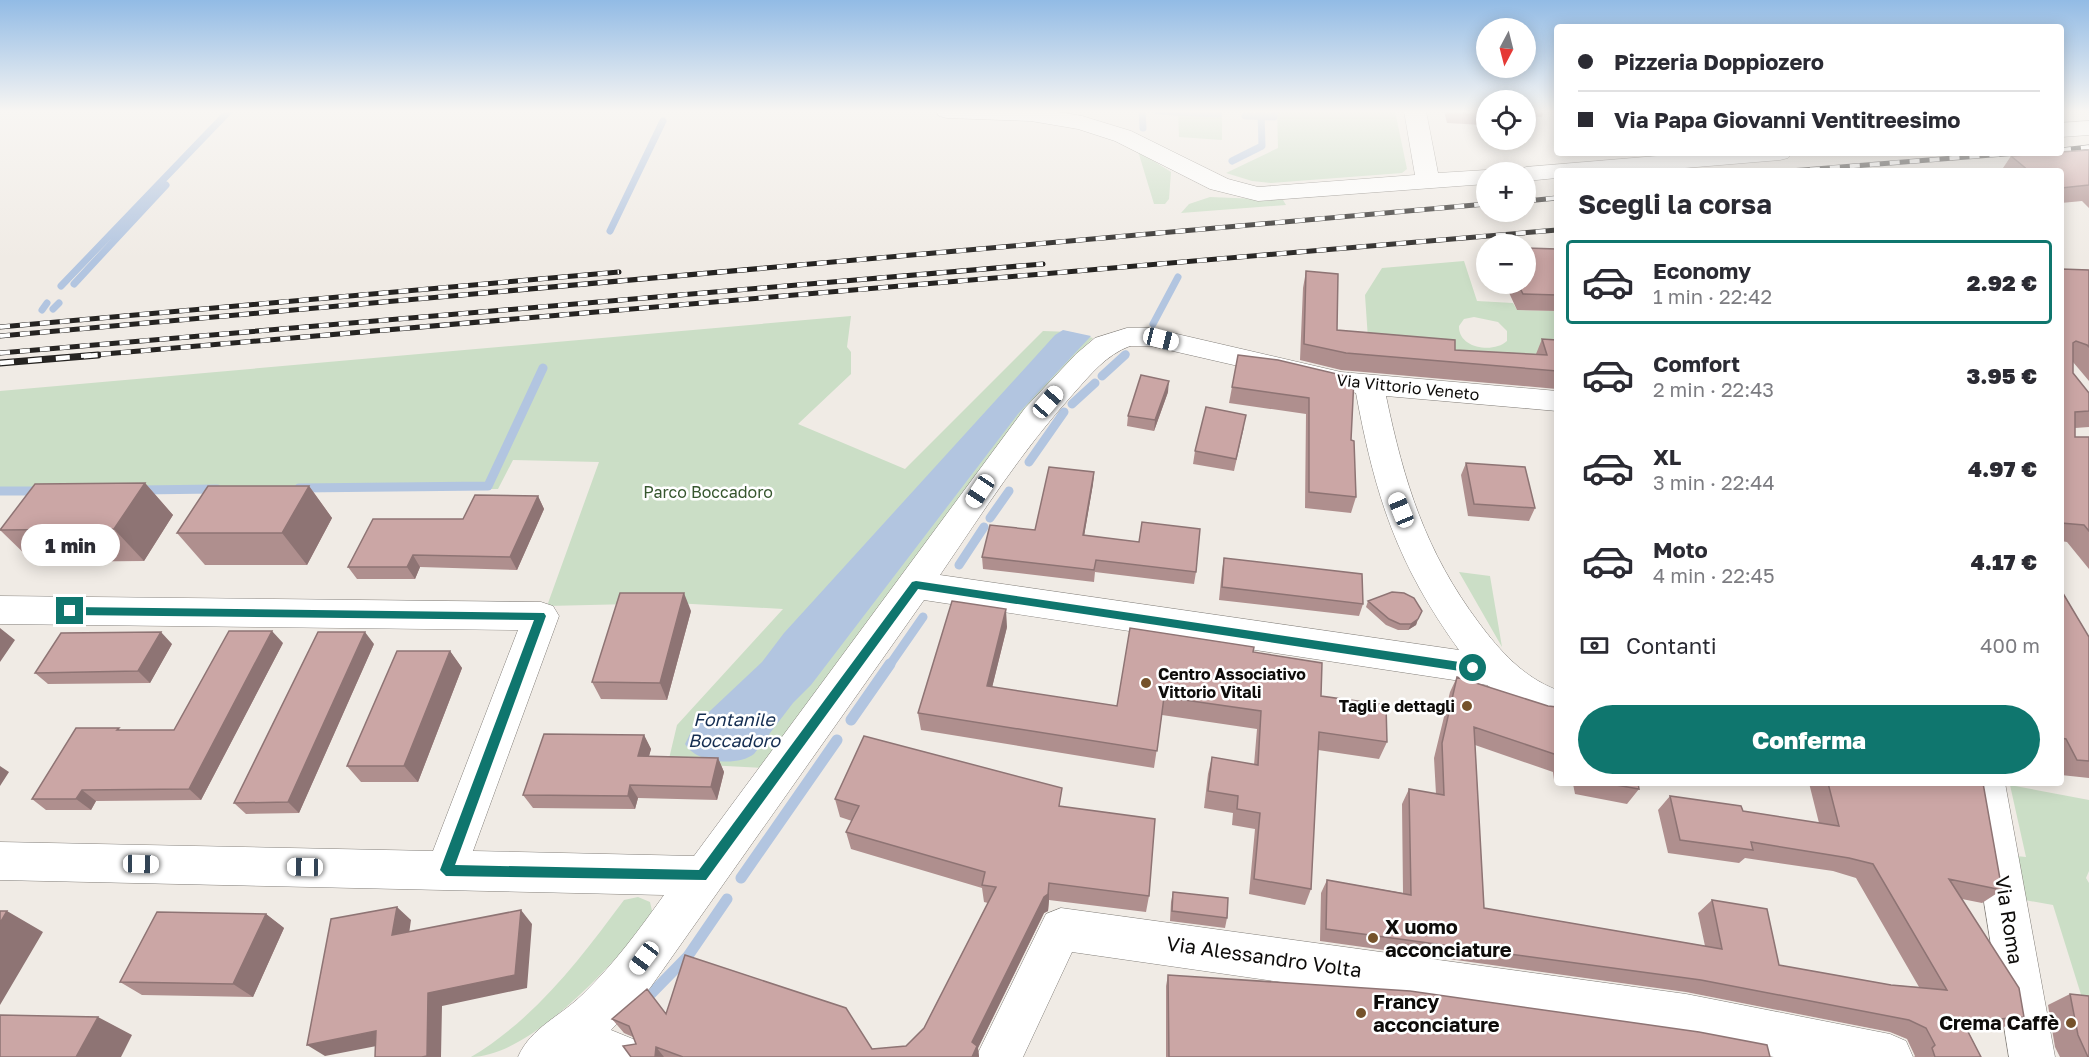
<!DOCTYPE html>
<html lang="it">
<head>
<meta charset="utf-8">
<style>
	:root { --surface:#fff; --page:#f2f2f3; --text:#2b2b33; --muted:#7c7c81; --line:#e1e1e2; --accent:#0f766e }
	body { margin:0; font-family:"Golos Text",sans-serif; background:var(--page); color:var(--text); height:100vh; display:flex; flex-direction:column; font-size:22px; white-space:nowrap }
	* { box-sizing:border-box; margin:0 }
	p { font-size:20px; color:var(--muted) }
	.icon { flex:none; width:33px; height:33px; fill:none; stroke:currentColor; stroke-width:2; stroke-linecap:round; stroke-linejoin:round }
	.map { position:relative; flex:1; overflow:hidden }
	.sheet { position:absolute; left:1554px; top:168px; width:510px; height:618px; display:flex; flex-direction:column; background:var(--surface); border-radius:6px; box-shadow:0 3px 15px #0003 }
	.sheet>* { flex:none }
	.guide { position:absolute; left:1554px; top:24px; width:510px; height:132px; border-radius:6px; box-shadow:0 3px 15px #0003; display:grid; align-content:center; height:132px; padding:0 24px; background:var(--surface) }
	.needle { width:39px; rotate:187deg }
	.fabs { position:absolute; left:1476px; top:18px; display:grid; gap:12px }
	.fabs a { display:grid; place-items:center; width:60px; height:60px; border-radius:50%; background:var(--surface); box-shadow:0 3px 15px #0003; font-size:30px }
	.end { position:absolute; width:27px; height:27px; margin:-14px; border:8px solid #0f766e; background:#fff; box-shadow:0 0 0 3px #fff }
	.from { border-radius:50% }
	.bubble { position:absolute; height:42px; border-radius:21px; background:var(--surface); box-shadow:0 3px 15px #0003; font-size:20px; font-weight:800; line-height:42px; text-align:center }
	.car { position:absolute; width:18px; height:36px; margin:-18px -9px; border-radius:8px; box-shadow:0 0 4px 2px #0007; background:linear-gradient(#fff 24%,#345 0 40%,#fff 0 76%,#345 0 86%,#fff 0) }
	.guide b { display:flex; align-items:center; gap:21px; height:57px; font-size:22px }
	.guide b+b { border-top:2px solid var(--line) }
	.guide i { width:15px; height:15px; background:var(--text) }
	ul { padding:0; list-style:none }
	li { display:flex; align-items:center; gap:18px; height:84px; margin:0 12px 9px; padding:0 12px; border:3px solid transparent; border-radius:6px }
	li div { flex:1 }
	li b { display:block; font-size:22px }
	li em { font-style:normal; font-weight:800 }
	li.active { border-color:var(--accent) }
	li>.icon { width:54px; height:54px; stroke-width:1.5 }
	h2 { padding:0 24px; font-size:27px; line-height:72px }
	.pay { display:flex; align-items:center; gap:15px; height:66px; padding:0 24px; font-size:22px }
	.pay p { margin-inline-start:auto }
	.cta { display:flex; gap:12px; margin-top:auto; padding:12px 24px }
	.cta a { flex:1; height:69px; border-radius:36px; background:var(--accent); color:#fff; font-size:24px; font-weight:800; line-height:69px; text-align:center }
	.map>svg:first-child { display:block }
</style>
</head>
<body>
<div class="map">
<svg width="2089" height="1057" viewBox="0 0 2089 1057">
	<rect width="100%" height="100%" fill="#f0ebe5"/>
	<path fill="#cbdec6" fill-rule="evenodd" d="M1178 111H1222V140L1179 137Z
		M1277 111H1395L1407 169 1402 173 1271 183 1252 181 1226 173 1278 148Z
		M1138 151 1171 172 1169 199 1165 204H1154Z
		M1210 197 1283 200 1286 205 1181 213 1189 204Z
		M1464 261 1477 301 1513 303 1517 310 1557 311V357L1540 372 1450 367 1447 346 1368 339 1365 295 1382 268ZM1474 317 1498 322 1507 331V341C1493 354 1458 348 1459 326L1464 319Z
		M851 316 847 347 851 352V374L798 424 905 469 1043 331 1071 332 1093 338 1021 415 766 768 668 763 677 725 783 609 674 603 547 606 599 462 513 460 498 489 0 493V391Z
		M1459 572 1490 576 1502 647Z
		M2010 785 2089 800V871L2086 878 2089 883V1002L2083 1001 2053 905 2013 898 2006 855 2026 857Z
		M638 897 650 902 653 915C617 960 531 1057 471 1057 536 1018 580 959 624 900Z"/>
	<path fill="#b2c5e0" d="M1063 330 1091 336 1018 414 811 685 793 703 754 754C737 767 696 763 685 744L694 726 762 662 784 633 1055 335Z"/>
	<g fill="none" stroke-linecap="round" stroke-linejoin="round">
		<path stroke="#b2c5e0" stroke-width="7" d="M1142 111 1143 128
			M1158 111 1218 114
			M1245 116 1274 117V111
			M1232 161 1262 146 1261 111
			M610 231 663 121
			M74 284 166 185
			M61 286 229 111
			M53 309 59 303
			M42 310 47 303
			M1153 324 1178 277
			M1124 356 1126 354"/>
		<path stroke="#b2c5e0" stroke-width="9" d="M1102 376 1125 355
			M1072 404 1095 383
			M1029 462 1064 412
			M299 488 488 486 543 368
			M140 490 217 489
			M0 491H40
			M990 518 1009 491
			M959 565 984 527
			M889 666 923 617"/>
		<path stroke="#b2c5e0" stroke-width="11" d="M851 720 890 664
			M741 878 837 740
			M642 1003 688 956 727 899"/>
		<g stroke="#837f7a" stroke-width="1">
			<path id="minor" d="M936 111H1053L1082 116 1131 131 1228 179 1258 187 1415 175 1404 111H1426L1438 173 1486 170 1495 172H1486V184L1258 201 1210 189 1115 141 1078 129 1031 121 947 118 939 116Z
				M2089 121V135L2061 137V123Z
				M1693 153H1792L1788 158 1780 160 1649 171H1557V178L1526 181V172H1515L1526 167Z
				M1127 328H1151L1341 372 1557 391V411L1386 396C1404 482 1425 551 1479 623 1500 651 1523 677 1557 690V723L1524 710 1487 685 924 600 650 988 611 1030 638 1041 645 1057H518C531 1027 560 1017 583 994 614 964 639 930 664 895L0 880V842L433 851 518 630 0 624V596L541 602 553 606 559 616 473 851 694 856 1025 408 1076 354 1095 338ZM1130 346H1151L1356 393C1375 496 1397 564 1459 650L940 575C983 512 1023 449 1074 393 1091 374 1106 355 1130 346Z
				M1965 783H2005L2055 1057H2009Z
				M1061 908 1686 994 1890 1034 1906 1041 1913 1057H1774L1686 1040 1072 952 1023 1057H976L1046 914Z"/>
		</g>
		<use href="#minor" fill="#fff" fill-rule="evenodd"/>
		<g stroke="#252321" stroke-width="5">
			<path id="rail-far1" d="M2061 150 2089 147
				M1790 171 2017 153
				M1526 201 1557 198
				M0 327 619 272
				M0 336 1486 204
				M0 353 1043 264
				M81 356 1557 230"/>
		</g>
		<g stroke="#252321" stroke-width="7">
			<path id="rail" d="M0 363 98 355"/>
		</g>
		<use href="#rail-far1" stroke="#fff" stroke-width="4" stroke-dasharray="10" stroke-linecap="butt"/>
		<use href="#rail" stroke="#fff" stroke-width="4.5" stroke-dasharray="14" stroke-linecap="butt"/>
	</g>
	<path fill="#af8f8e" d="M1444 111H1486V114L1483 125 1447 123Z
		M1526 111H1545L1542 117 1526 116Z
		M2089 150V208L2082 201 2061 203V171H2001L2011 156Z
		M1557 249V311L1517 310 1505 284H1526Z
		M2061 269 2089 270V381L2073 362V373L2089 393V427L2075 428V437H2089V569L2067 542 2061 541Z
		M1306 271 1337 330 1455 350 1536 354 1542 339 1557 340V389L1341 370 1300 360 1303 288Z
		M1238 355 1278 360 1351 440 1356 497 1351 513 1305 508 1306 414 1229 403Z
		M1168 392 1154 431 1127 426 1128 416Z
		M1244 427 1234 471 1193 464 1195 451Z
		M1466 463 1535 508 1529 521 1468 516 1461 475Z
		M1094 472 1093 484 1084 536 1196 572 1194 584 1095 572 1094 582 983 569 982 557 1035 530Z
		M145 483 173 515 144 561 33 562 0 530V529Z
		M309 486 332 518 307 565H205L177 533Z
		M538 496 544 509 517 570 420 567 415 579H357L348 567 463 519Z
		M1224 558 1363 604 1359 616 1219 600 1222 570Z
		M2061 590 2089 637V778L2061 775Z
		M1368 601 1418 619 1416 625 1408 630H1398L1386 625 1366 607Z
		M691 611 667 700 601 699 592 682Z
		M1007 627 992 687 1117 706 1253 652 1321 696 1387 742 1379 759 1318 750 1311 889 1305 905 1249 894 1255 829 1232 825 1233 813 1204 808 1208 774 1212 757 1254 765 1257 729 1162 715 1154 768 921 730 918 713Z
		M283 643 201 800 96 801 91 810H46L32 799 122 730H174Z
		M172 644 150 683 48 684 35 673Z
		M374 644 299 813 246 814 234 803Z
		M450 651 462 668 418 782H361L347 766Z
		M1457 677 1548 706 1557 707V781L1554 780 1553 772 1475 745 1484 908 1705 946 1698 913 1712 900 1779 965 1891 985 1919 987 1856 878 1833 871 1745 858 1739 863 1668 853 1658 810 1670 796 1743 811 1819 823 1809 783H1983L2002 890 1982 903 1962 899 2024 1017 2002 1028 1968 1031 1981 1057H1914L1915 1056 1907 1039 1890 1032 1686 992 1320 941 1321 893 1327 880 1403 893 1402 804 1409 789 1436 794 1434 758 1450 692Z
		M644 735 651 749 649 756 718 758 724 772 717 800 638 798 635 809 533 808 523 795Z
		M1568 783H1638L1639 789 1627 804 1575 794 1573 784Z
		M835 799 1061 807 1149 896 1146 912 1049 900 1048 911 1044 913 978 1048 979 1057H631L636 1044 633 1037 624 1033 612 1019 666 1014 872 1049 906 1046 924 1028 988 903 984 902 982 888 851 849 846 832 852 821 840 817Z
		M1173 892 1227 918 1225 928 1170 921 1171 902Z
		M266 914 284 928 253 997 142 995 120 982Z
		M1168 975 1770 1057H1166V986Z
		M2070 994 2089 1057H2060L2055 1047 2048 1005Z"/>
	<path fill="#8e7474" d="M1169 381 1168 392 1154 431 1155 420Z
		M1094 472 1093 484 1082 548 1083 535Z
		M145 483 173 515 144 561 114 529Z
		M309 486 332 518 307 565 282 533Z
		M538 496 544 509 517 570 510 557Z
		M413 555 420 567 415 579 407 567Z
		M684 593 691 611 667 700 660 683Z
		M1006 609 1007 627 988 704 987 686Z
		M1418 619 1416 625 1408 630 1411 624Z
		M0 628 15 640 0 662Z
		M272 631 283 643 201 800 189 789Z
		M161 632 172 644 150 683 138 671Z
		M365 632 374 644 299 813 288 802Z
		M450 651 462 668 418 782 404 766Z
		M644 735 651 749 645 770 638 756Z
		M718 758 724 772 717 800 711 787Z
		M0 766 9 772 0 786Z
		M630 785 638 798 635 809 628 796Z
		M82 790 96 801 91 810 76 799Z
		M1049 883V900L1048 911 1044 913 978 1048 979 1057H972V1042Z
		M397 907 411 920 407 948 392 935Z
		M521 910 532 924 527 988 442 1006 441 1057H422L428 993Z
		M7 911 43 932 0 1005V916Z
		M266 914 284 928 253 997 233 984Z
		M98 1017 132 1035 121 1057H76Z
		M376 1031 392 1043 325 1056 307 1045Z
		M656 1047 664 1057H655Z"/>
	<path fill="#cba6a5" stroke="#8e7474" stroke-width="1.5" d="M2089 150V185L2061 188V171H2029L2011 156 2061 153V152Z
		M1526 248 1557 249V295L1523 294 1518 284H1526Z
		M2061 269 2089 270V347L2087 345 2076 341 2073 343V373L2089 393V411L2075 412V437H2089V531L2084 525 2061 523Z
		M1306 271 1338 274 1337 330 1455 340V350L1547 355 1542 339 1557 340V371L1346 353 1304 344Z
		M1238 355 1278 360 1354 378 1351 440 1354 441 1356 497 1309 492V398L1232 387Z
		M1141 375 1169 381 1155 420 1128 416Z
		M1206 407 1246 415 1236 459 1195 451Z
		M1466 463 1525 467 1535 508 1474 504Z
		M1049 467 1094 472 1083 535 1139 542 1142 522 1200 529 1196 572 1096 560 1094 570 982 557 990 525 1035 530Z
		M145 483 114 529 0 530 35 484Z
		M208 486H309L282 533H177Z
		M475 495 538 496 510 557 413 555 407 567H348L373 519H463Z
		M1224 558 1362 574 1363 604 1222 587Z
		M2061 590 2089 637V761L2077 760 2066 739 2061 738Z
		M1392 592 1404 593 1414 598 1422 611 1418 619 1411 624H1400L1389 619 1368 601Z
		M620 593H684L660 683 592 682Z
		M952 601 1006 609 987 686 1117 706 1130 628 1254 647 1253 652 1322 663 1321 696 1386 705 1387 742 1319 732 1311 889 1254 879 1260 813 1237 809 1238 796 1208 791 1212 757 1258 765 1261 711 1164 697 1157 751 918 713Z
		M229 631H272L189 789 82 790 76 799H32L76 728H119L117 730H174Z
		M161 632 138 671 35 673 61 633Z
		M318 632H365L288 802 234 803Z
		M397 651H450L404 766H347Z
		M1457 677 1548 706 1557 707V755L1474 727 1484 908 1722 949 1712 900 1767 909 1779 965 1891 985 1947 990 1873 864 1849 858 1751 842 1753 850 1680 840 1670 796 1741 806 1743 811 1839 826 1828 783H1983L2002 890 1949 879 2019 988 2024 1017 1963 1022 1981 1057H1935L1932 1048 1935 1045 1926 1028 1909 1020 1701 980 1326 929 1327 880 1411 895 1409 789 1444 795 1442 743Z
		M544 734 644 735 638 756 718 758 711 787 630 785 628 796 523 795Z
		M864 736 1062 788 1059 806 1155 819 1149 896 1049 883 1048 894 1044 897 972 1042 977 1046 972 1057H683L656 1047 655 1057H631L623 1046 636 1044 629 1026 612 1019 647 989 666 1014 685 955 846 1008 872 1049 906 1046 924 1028 996 887 982 885 985 872 846 832 859 806 835 799Z
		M1605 783H1638L1639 789Z
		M1173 892 1228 898 1227 918 1172 911Z
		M397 907 392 935 521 910 515 975 428 993 427 1056 422 1057H375L376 1031 307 1045 331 919Z
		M0 911H7L0 923Z
		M157 912 266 914 233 984 120 982Z
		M1168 975 1410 991 1699 1032 1767 1045 1770 1057H1169Z
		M2070 994 2089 996V1057H2088L2078 1035Z
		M0 1015 98 1017 76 1057H0Z"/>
	<linearGradient id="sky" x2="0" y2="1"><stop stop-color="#92bbe5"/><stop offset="0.43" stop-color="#f8f6f3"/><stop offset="1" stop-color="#f8f6f3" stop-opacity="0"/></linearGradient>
	<rect width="2089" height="259" fill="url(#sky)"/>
	<path fill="#0f766e" d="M916 581 1473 664 1479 668 1473 673 918 589 706 880 446 876 440 870 534 620 70 615 65 611 70 607 544 613 546 616 455 865 699 870 912 582Z"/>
	<g fill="#75522b" stroke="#fff" stroke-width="2">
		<circle cx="1146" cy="683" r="6"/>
		<circle cx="1467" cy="706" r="6"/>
		<circle cx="1373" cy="938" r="6"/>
		<circle cx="1361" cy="1013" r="6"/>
		<circle cx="2071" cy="1023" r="6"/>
	</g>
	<g text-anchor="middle" stroke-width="5" stroke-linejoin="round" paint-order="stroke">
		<g font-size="16" fill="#0e0c0a" stroke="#fff">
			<text transform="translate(1408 387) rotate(6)" y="6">Via Vittorio Veneto</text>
		</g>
		<g font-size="16" fill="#36562e" stroke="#fff">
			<text x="708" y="498">Parco Boccadoro</text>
		</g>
		<g font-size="16" font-weight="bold" fill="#0e0c0a" stroke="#fff" text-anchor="start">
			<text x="1158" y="680">Centro Associativo<tspan x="1158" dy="18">Vittorio Vitali</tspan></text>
			<text x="1455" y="712" text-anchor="end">Tagli e dettagli</text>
		</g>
		<g font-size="18" font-style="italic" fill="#142d51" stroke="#fff">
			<text x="734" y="726">Fontanile<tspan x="734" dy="21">Boccadoro</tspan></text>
		</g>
		<g font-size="20" fill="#0e0c0a" stroke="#fff">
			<text transform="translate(2009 920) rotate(81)" y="7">Via Roma</text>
			<text transform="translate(1264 957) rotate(8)" y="7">Via Alessandro Volta</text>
		</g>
		<g font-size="20" font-weight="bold" fill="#0e0c0a" stroke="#fff" text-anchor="start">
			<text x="1385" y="934">X uomo<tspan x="1385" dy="23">acconciature</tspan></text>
			<text x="1373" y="1009">Francy<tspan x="1373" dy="23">acconciature</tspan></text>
			<text x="2059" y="1030" text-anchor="end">Crema Caffè</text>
		</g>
	</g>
</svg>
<div class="fabs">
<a><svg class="needle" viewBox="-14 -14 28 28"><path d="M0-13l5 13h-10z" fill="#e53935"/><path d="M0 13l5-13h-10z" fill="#7c7c81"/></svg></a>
<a><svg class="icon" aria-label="locate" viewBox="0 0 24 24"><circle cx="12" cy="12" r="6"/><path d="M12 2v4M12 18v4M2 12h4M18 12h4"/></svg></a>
<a>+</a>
<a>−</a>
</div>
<i class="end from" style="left:1473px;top:668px"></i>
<i class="end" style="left:70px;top:611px"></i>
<div class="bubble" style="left:21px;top:524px;width:99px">1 min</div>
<i class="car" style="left:1161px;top:339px;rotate:104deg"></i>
<i class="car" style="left:1048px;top:402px;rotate:41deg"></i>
<i class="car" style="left:980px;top:491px;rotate:214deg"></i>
<i class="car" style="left:1401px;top:510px;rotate:338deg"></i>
<i class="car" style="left:141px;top:864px;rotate:91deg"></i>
<i class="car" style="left:305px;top:867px;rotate:271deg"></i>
<i class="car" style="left:644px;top:958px;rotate:217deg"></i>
<div class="guide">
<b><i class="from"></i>Pizzeria Doppiozero</b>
<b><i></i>Via Papa Giovanni Ventitreesimo</b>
</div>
<section class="sheet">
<h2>Scegli la corsa</h2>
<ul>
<li class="active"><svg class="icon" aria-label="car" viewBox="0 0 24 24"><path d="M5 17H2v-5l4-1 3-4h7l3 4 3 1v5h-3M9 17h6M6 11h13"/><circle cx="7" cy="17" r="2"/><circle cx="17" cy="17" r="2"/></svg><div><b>Economy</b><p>1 min · 22:42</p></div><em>2.92 €</em></li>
<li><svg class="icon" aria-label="car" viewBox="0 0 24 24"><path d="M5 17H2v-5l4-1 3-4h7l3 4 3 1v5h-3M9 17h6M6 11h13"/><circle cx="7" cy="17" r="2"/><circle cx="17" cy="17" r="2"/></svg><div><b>Comfort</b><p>2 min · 22:43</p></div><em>3.95 €</em></li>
<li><svg class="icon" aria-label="car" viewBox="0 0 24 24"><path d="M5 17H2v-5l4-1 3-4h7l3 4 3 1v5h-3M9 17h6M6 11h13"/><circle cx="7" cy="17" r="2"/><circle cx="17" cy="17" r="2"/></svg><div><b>XL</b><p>3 min · 22:44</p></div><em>4.97 €</em></li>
<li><svg class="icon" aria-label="car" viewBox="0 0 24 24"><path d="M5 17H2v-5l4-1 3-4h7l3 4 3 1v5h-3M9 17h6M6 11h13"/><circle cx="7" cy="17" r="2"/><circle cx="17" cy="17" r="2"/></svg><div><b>Moto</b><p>4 min · 22:45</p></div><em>4.17 €</em></li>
</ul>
<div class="pay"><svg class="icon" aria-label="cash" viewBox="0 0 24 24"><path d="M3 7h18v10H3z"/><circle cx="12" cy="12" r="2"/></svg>Contanti<p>400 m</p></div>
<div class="cta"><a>Conferma</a></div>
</section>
</div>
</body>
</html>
